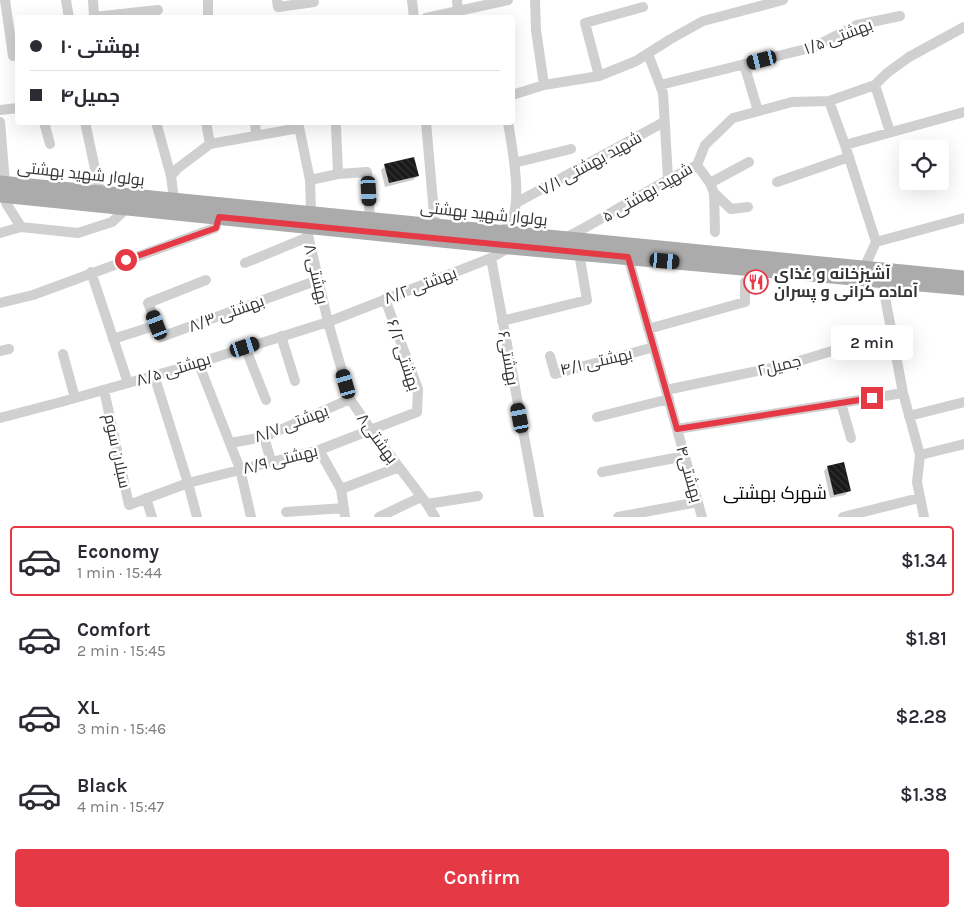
<!DOCTYPE html>
<html lang="en">
<head>
<meta charset="utf-8">
<style>
	:root { --surface:#fff; --page:#f2f2f3; --text:#2b2b33; --muted:#7c7c81; --line:#e1e1e2; --accent:#e63946 }
	body { margin:0; font-family:Karla,Cairo,sans-serif; background:var(--page); color:var(--text); height:100vh; display:flex; flex-direction:column; font-size:19px; white-space:nowrap }
	* { box-sizing:border-box; margin:0 }
	p { font-size:16px; color:var(--muted) }
	.icon { flex:none; width:28px; height:28px; fill:none; stroke:currentColor; stroke-width:2; stroke-linecap:round; stroke-linejoin:round }
	.map { position:relative; height:517px; overflow:hidden }
	.details { display:flex; flex-direction:column; background:var(--surface); flex:1 }
	.details>* { flex:none }
	.banner { position:absolute; left:15px; top:15px; width:500px; height:110px; border-radius:5px; box-shadow:0 5px 20px #0002; display:grid; align-content:center; height:110px; padding:0 15px; background:var(--surface) }
	.buttons { position:absolute; left:899px; top:140px; display:grid; gap:10px }
	.buttons a { display:grid; place-items:center; width:50px; height:50px; border-radius:5px; background:var(--surface); box-shadow:0 5px 20px #0002; font-size:25px }
	.end { position:absolute; width:22px; height:22px; margin:-11px; border:6px solid #e63946; background:#fff; box-shadow:0 0 0 2px #fff }
	.from { border-radius:50% }
	.bubble { position:absolute; height:35px; border-radius:5px; background:var(--surface); box-shadow:0 5px 20px #0002; font-size:16px; font-weight:600; line-height:35px; text-align:center }
	.car { position:absolute; width:15px; height:30px; margin:-15px -8px; border-radius:6px; box-shadow:0 0 4px 1px #0007; background:linear-gradient(#222 24%,#8ab4d8 0 40%,#222 0 76%,#8ab4d8 0 86%,#222 0) }
	.banner b { display:flex; align-items:center; gap:18px; height:48px; font-size:19px }
	.banner b+b { border-top:1px solid var(--line) }
	.banner i { width:12px; height:12px; background:var(--text) }
	ul { padding:9px 0 0; list-style:none }
	li { display:flex; align-items:center; gap:15px; height:70px; margin:0 10px 8px; padding:0 5px; border:2px solid transparent; border-radius:5px }
	li div { flex:1 }
	li b { display:block; font-size:19px }
	li em { font-style:normal; font-weight:600 }
	li.on { border-color:var(--accent) }
	li>.icon { width:45px; height:45px; stroke-width:1.5 }
	.action { display:flex; gap:10px; margin-top:auto; padding:10px 15px }
	.action a { flex:1; height:58px; border-radius:5px; background:var(--accent); color:#fff; font-size:20px; font-weight:600; line-height:58px; text-align:center }
	.map>svg:first-child { display:block }
</style>
</head>
<body>
<div class="map">
<svg width="964" height="517" viewBox="0 0 964 517">
	<defs>
		<pattern id="building-back-hatch" width="6" height="6" patternUnits="userSpaceOnUse" patternTransform="scale(1.25)"><rect width="6" height="6" fill="#1a1a1a"/><path d="M-1 5l2 2M0 0l6 6M5-1l2 2" fill="none" stroke="#333"/></pattern>
	</defs>
	<rect width="100%" height="100%" fill="#fff"/>
	<path fill="#0003" d="M385 166 418 176 413 180 385 187 381 170Z
		M828 467 849 491 845 495 830 498 824 471Z"/>
	<path fill="url(#building-back-hatch)" d="M414 157 419 176 389 183 384 164Z
		M844 462 851 491 834 495 827 466Z"/>
	<g fill="none" stroke-linecap="round" stroke-linejoin="round">
		<path stroke="#d0d0d0" stroke-width="10" d="M5 0 13 56
			M66 0 69 18
			M93 0 94 17 158 10
			M208 0V18
			M277 0 278 7 314 2
			M412 0 414 18
			M457 0 458 11
			M535 0 536 30 544 85
			M426 18 508 0
			M648 54 663 93 668 178
			M744 64 758 111
			M599 76 585 23 643 7
			M660 85 814 47 857 25 900 16
			M875 85 890 132
			M512 95 544 85 599 76 636 61 669 40 703 21 783 0
			M0 110 18 108
			M0 122 5 183
			M44 122 50 144
			M85 122 100 192
			M156 122 171 176
			M206 122 210 144
			M255 122 256 135
			M298 122 310 180 311 212
			M426 122 435 225
			M336 126 338 174
			M845 145 964 112
			M514 163 571 149
			M697 165 710 183 714 193 715 232
			M310 180 338 174 367 172 370 219
			M777 182 849 157
			M710 183 749 162
			M714 193 731 209 748 207
			M6 195V203L21 227
			M174 200 171 176 178 168 210 144 299 128
			M516 203 664 122
			M306 226 328 322 350 399 371 430 427 504 435 517
			M502 232C505 228 510 224 512 220 522 196 512 148 508 122
			M0 233 21 227 78 233 112 222 127 208
			M565 238C610 216 651 186 697 165L705 145 733 118 792 102 829 101
			M876 242 845 145 829 101 875 85 887 73 909 57 964 27
			M628 257 702 517
			M491 258 539 517
			M245 263 308 237
			M864 268 876 242 964 218
			M91 272 128 383
			M882 281 903 393 920 455 917 482 924 517
			M0 303 33 295 215 228 219 217
			M502 321 587 300 579 253
			M157 325 148 303 206 280
			M648 329 745 302V282
			M281 336 295 381
			M113 339 157 325 161 337 318 280
			M245 347 266 400
			M0 351 9 349
			M63 354 75 398
			M550 356 555 374 654 347
			M198 362 240 469 251 517
			M154 375 188 483 197 517
			M104 390 129 505 188 483 319 450 417 412 418 389 385 299
			M666 390 786 365 891 333
			M841 403 851 438
			M909 416 964 402
			M597 417 669 399
			M0 418 61 402 188 366 328 322 491 258 510 247
			M677 429 903 393
			M264 437 271 461
			M230 443 264 437 350 399
			M319 450 341 489
			M920 455 964 444
			M602 472 685 456
			M146 498 152 517
			M427 504 478 496
			M286 512 344 508
			M345 517 341 489 399 467
			M379 517 421 497
			M618 517 698 502
			M843 517 919 498"/>
		<path stroke="#ababab" stroke-width="15" d="M0 183 964 278
			M0 195 510 247 964 288"/>
	</g>
	<g fill="none" stroke-linecap="round" stroke-linejoin="round">
		<path stroke="#e63946" stroke-width="6" d="M126 260 216 228 219 217 628 257 677 429 872 398"/>
	</g>
	<defs>
		<g id="restaurant-ring" transform="scale(1.25)"><circle r="9.5" fill="#fff" stroke="#e63946" stroke-width="1.5"/><path d="M-5-6h1v4h1v-4h1v4h1v-4h1v5L-1.5 .5V6h-2V.5L-5-1ZM5-6V6H3V1.5H1.5Q1.5-4 5-6Z" fill="#e63946"/></g>
	</defs>
	<g fill-rule="evenodd">
		<use href="#restaurant-ring" x="756" y="282"/>
	</g>
	<g text-anchor="middle" stroke-width="5" stroke-linejoin="round" paint-order="stroke">
		<g font-size="16" fill="#333" stroke="#fff">
			<text transform="translate(838 36) rotate(-21)" y="6">بهشتی ۱/۵</text>
			<text transform="translate(590 163) rotate(-29)" y="6">شهید بهشتی ۷/۱</text>
			<text transform="translate(81 173) rotate(6)" y="6">بولوار شهید بهشتی</text>
			<text transform="translate(647 192) rotate(-30)" y="6">شهید بهشتی ۵</text>
			<text transform="translate(484 213) rotate(6)" y="6">بولوار شهید بهشتی</text>
			<text transform="translate(317 274) rotate(77)" y="6">۸ بهشتی</text>
			<text transform="translate(420 285) rotate(-21)" y="6">بهشتی ۸/۲</text>
			<text transform="translate(226 313) rotate(-20)" y="6">بهشتی ۸/۳</text>
			<text transform="translate(404 355) rotate(72)" y="6">بهشتی ۶/۲</text>
			<text transform="translate(509 358) rotate(80)" y="6">بهشتی۶</text>
			<text transform="translate(596 361) rotate(-13)" y="6">بهشتی ۴/۱</text>
			<text transform="translate(779 365) rotate(-14)" y="6">جمیل۲</text>
			<text transform="translate(173 369) rotate(-17)" y="6">بهشتی ۸/۵</text>
			<text transform="translate(291 423) rotate(-21)" y="6">بهشتی ۸/۷</text>
			<text transform="translate(378 438) rotate(54)" y="6">بهشتی۸</text>
			<text transform="translate(118 451) rotate(78)" y="6">سبلان سوم</text>
			<text transform="translate(280 459) rotate(-14)" y="6">بهشتی ۸/۹</text>
			<text transform="translate(690 474) rotate(74)" y="6">بهشتی۴</text>
		</g>
		<g font-size="16" font-weight="bold" fill="#333" stroke="#fff" text-anchor="start">
			<text x="774" y="279">آشپزخانه و غذای<tspan x="774" dy="18">آماده کرانی و پسران</tspan></text>
		</g>
		<g font-size="18" fill="#000" stroke="#fff">
			<text x="775" y="499">شهرک بهشتی</text>
		</g>
	</g>
</svg>
<div class="buttons">
<a><svg class="icon" aria-label="locate" viewBox="0 0 24 24"><circle cx="12" cy="12" r="6"/><path d="M12 2v4M12 18v4M2 12h4M18 12h4"/></svg></a>
</div>
<i class="end from" style="left:126px;top:260px"></i>
<i class="end" style="left:872px;top:398px"></i>
<div class="bubble" style="left:831px;top:325px;width:82px">2 min</div>
<i class="car" style="left:762px;top:60px;rotate:256deg"></i>
<i class="car" style="left:369px;top:191px;rotate:177deg"></i>
<i class="car" style="left:665px;top:261px;rotate:95deg"></i>
<i class="car" style="left:157px;top:325px;rotate:339deg"></i>
<i class="car" style="left:245px;top:347px;rotate:72deg"></i>
<i class="car" style="left:346px;top:384px;rotate:344deg"></i>
<i class="car" style="left:520px;top:418px;rotate:349deg"></i>
<div class="banner">
<b><i class="from"></i>بهشتی ۱۰</b>
<b><i></i>جمیل۴</b>
</div>
</div>
<section class="details">
<ul>
<li class="on"><svg class="icon" aria-label="car" viewBox="0 0 24 24"><path d="M5 17H2v-5l4-1 3-4h7l3 4 3 1v5h-3M9 17h6M6 11h13"/><circle cx="7" cy="17" r="2"/><circle cx="17" cy="17" r="2"/></svg><div><b>Economy</b><p>1 min · 15:44</p></div><em>$1.34</em></li>
<li><svg class="icon" aria-label="car" viewBox="0 0 24 24"><path d="M5 17H2v-5l4-1 3-4h7l3 4 3 1v5h-3M9 17h6M6 11h13"/><circle cx="7" cy="17" r="2"/><circle cx="17" cy="17" r="2"/></svg><div><b>Comfort</b><p>2 min · 15:45</p></div><em>$1.81</em></li>
<li><svg class="icon" aria-label="car" viewBox="0 0 24 24"><path d="M5 17H2v-5l4-1 3-4h7l3 4 3 1v5h-3M9 17h6M6 11h13"/><circle cx="7" cy="17" r="2"/><circle cx="17" cy="17" r="2"/></svg><div><b>XL</b><p>3 min · 15:46</p></div><em>$2.28</em></li>
<li><svg class="icon" aria-label="car" viewBox="0 0 24 24"><path d="M5 17H2v-5l4-1 3-4h7l3 4 3 1v5h-3M9 17h6M6 11h13"/><circle cx="7" cy="17" r="2"/><circle cx="17" cy="17" r="2"/></svg><div><b>Black</b><p>4 min · 15:47</p></div><em>$1.38</em></li>
</ul>
<div class="action"><a>Confirm</a></div>
</section>
</body>
</html>
